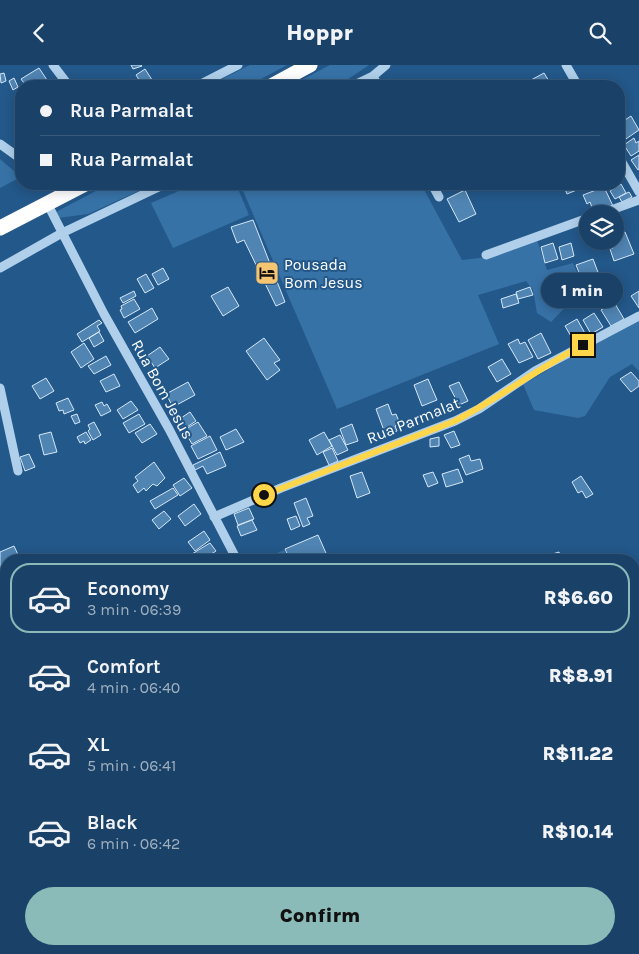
<!DOCTYPE html>
<html lang="en">
<head>
<meta charset="utf-8">
<style>
	:root { --surface:#1a4268; --page:#23496e; --text:#f1f3f6; --muted:#9fb0c0; --line:#385b7c; --accent:#8bbbb9 }
	body { margin:0; font-family:Karla,sans-serif; background:var(--page); color:var(--text); height:100vh; display:flex; flex-direction:column; font-size:19px; white-space:nowrap }
	* { box-sizing:border-box; margin:0 }
	p { font-size:16px; color:var(--muted) }
	.icon { flex:none; width:28px; height:28px; fill:none; stroke:currentColor; stroke-width:2; stroke-linecap:round; stroke-linejoin:round }
	.map { position:relative; flex:1; overflow:hidden }
	.sheet { position:absolute; left:0px; top:489px; width:640px; height:401px; display:flex; flex-direction:column; background:var(--surface); border-radius:20px 20px 0 0; box-shadow:0 2px 12px #0003,0 0 0 1px var(--line) }
	.sheet>* { flex:none }
	.guide { position:absolute; left:15px; top:15px; width:610px; height:110px; border-radius:20px; box-shadow:0 2px 12px #0003,0 0 0 1px var(--line); display:grid; align-content:center; height:110px; padding:0 25px; background:var(--surface) }
	.fabs { position:absolute; left:579px; top:140px; display:grid; gap:10px }
	.fabs a { display:grid; place-items:center; width:45px; height:45px; border-radius:50%; background:var(--surface); box-shadow:0 2px 12px #0003,0 0 0 1px var(--line); font-size:25px }
	.end { position:absolute; width:22px; height:22px; margin:-11px; border:6px solid #ffd54a; background:#111; box-shadow:0 0 0 2px #111 }
	.from { border-radius:50% }
	.bubble { position:absolute; height:35px; border-radius:18px; background:var(--surface); box-shadow:0 2px 12px #0003,0 0 0 1px var(--line); font-size:16px; font-weight:800; line-height:35px; text-align:center }
	.guide b { display:flex; align-items:center; gap:18px; height:48px; font-size:19px }
	.guide b+b { border-top:1px solid var(--line) }
	.guide i { width:12px; height:12px; background:var(--text) }
	ul { padding:9px 0 0; list-style:none }
	li { display:flex; align-items:center; gap:15px; height:70px; margin:0 10px 8px; padding:0 15px; border:2px solid transparent; border-radius:20px }
	li div { flex:1 }
	li b { display:block; font-size:19px }
	li em { font-style:normal; font-weight:800 }
	li.selected { border-color:var(--accent) }
	li>.icon { width:45px; height:45px; stroke-width:1.5 }
	.cta { display:flex; gap:10px; margin-top:auto; padding:10px 25px }
	.cta a { flex:1; height:58px; border-radius:30px; background:var(--accent); color:#111; font-size:20px; font-weight:800; line-height:58px; text-align:center }
	header { display:flex; justify-content:space-between; align-items:center; height:65px; padding:0 25px; background:var(--surface); font-size:22px; font-weight:800 }
	.map>svg:first-child { display:block }
</style>
</head>
<body>
<header><svg class="icon" aria-label="back" viewBox="0 0 24 24"><path d="M15 5l-7 7 7 7"/></svg>Hoppr<svg class="icon" aria-label="search" viewBox="0 0 24 24"><circle cx="10" cy="10" r="6"/><path d="M15 15l6 6"/></svg></header>
<div class="map">
<svg width="639" height="889" viewBox="0 0 639 889">
	<rect width="100%" height="100%" fill="#23588a"/>
	<path fill="#3772a7" d="M250 0H287L248 21H208Z
		M330 0H369L338 21H290Z
		M0 94 21 112 0 123Z
		M109 119H154L88 149 58 153 56 147Z
		M195 119H236L249 150 173 183 151 138Z
		M240 119H421L462 195 488 192 537 175 547 205 573 198 584 223 551 257 537 248 533 225 526 216 478 230 499 279 337 344Z
		M639 254V306L632 299 610 312 585 351 578 353 534 345 523 319Z
		M284 485 289 495H261Z
		M639 861V889H528L545 884H634V862Z"/>
	<path fill="#5084b3" stroke="#d4e7f8" d="M131 0H141L142 1 133 4Z
		M39 3 47 15 36 21H26L21 14Z
		M145 4 156 21H143L136 10Z
		M4 8 6 16 1 18 0 9Z
		M544 8 552 21H520Z
		M14 13 18 22 13 25 9 16Z
		M631 51 639 65 620 78 619 59Z
		M634 73 636 78 639 76V86L631 91 624 80Z
		M639 90V104L638 105 631 95Z
		M563 119H582L584 122 567 129Z
		M605 119H618L608 124Z
		M621 119 626 128 615 134 610 126Z
		M604 122 613 141 594 148 590 137 587 139 583 130Z
		M465 125 476 149 459 157 447 134Z
		M629 127 632 132 622 137 619 132Z
		M253 155 285 237 276 241 244 175 237 178 231 162Z
		M625 167 634 189 614 196 610 184 613 183 612 177 616 176 615 170Z
		M553 178 558 194 545 198 541 182Z
		M571 178 574 191 562 195 559 182Z
		M593 194 599 210 582 215 576 200Z
		M163 203 169 214 158 220 152 209Z
		M146 209 154 223 145 228 137 214Z
		M228 222 239 241 223 251 211 231Z
		M530 222 533 230 518 234 516 227Z
		M134 226 136 231 123 238 120 233Z
		M639 226V243L631 231Z
		M516 229 519 238 503 243 501 234Z
		M134 234 140 244 124 253 120 245 122 244 121 241Z
		M614 237 624 254 611 261 601 245Z
		M152 243 158 254 135 268 128 257Z
		M594 248 603 262 591 269 583 255Z
		M577 254 587 272 575 278 565 261Z
		M99 255 102 258 97 261 100 266 82 277 77 269Z
		M99 267 104 276 94 282 89 273Z
		M541 268 551 288 538 294 528 275Z
		M264 273 280 295 274 298 280 305 267 315 246 286Z
		M518 274 520 279 525 277 533 292 519 298 508 279Z
		M84 278 94 294 81 303 71 287Z
		M160 282 169 294 155 303 147 291Z
		M106 291 111 300 94 309 88 301Z
		M502 294 511 309 497 317 488 302Z
		M631 307 639 316V321L631 327 620 314Z
		M114 309 120 321 106 327 100 316Z
		M46 313 54 326 40 334 32 321Z
		M428 314 437 335 422 341 414 320Z
		M188 317 195 330 173 342 166 329Z
		M459 317 468 336 459 340 449 321Z
		M68 333 74 345 64 349 63 345 59 346 56 338Z
		M131 336 138 345 123 354 117 345Z
		M102 337 104 341 107 339 111 346 101 351 95 340Z
		M388 339 392 350 396 349 400 359 395 361 397 366 386 371 376 344Z
		M190 347 196 356 184 364 178 355Z
		M77 349 80 357 75 359 71 351Z
		M139 349 145 359 129 368 123 358Z
		M94 357 101 370 93 375 88 366 90 364 88 360Z
		M198 357 207 371 192 379 184 365Z
		M150 359 157 369 142 378 135 368Z
		M352 359 358 376 346 380 340 364Z
		M236 364 244 377 226 385 220 372Z
		M454 366 460 380 451 383 444 370Z
		M51 367 57 387 44 390 39 370Z
		M86 367 91 375 85 379 84 376 80 378 77 372Z
		M324 367 332 381 317 390 309 375Z
		M340 370 348 385 337 390 329 375Z
		M210 371 217 385 198 394 191 381Z
		M439 372V381L430 382V374Z
		M332 383 338 396 329 400 323 387Z
		M220 387 226 401 207 409 203 401 195 405 193 400Z
		M29 389 35 402 25 406 20 392Z
		M469 390 471 396 480 394 483 404 466 410 459 394Z
		M154 397 165 413 157 421 153 419 146 426 144 423 138 428 133 420 138 416 135 412Z
		M458 404 463 417 446 422 442 409Z
		M362 407 370 428 357 433 350 411Z
		M433 407 438 418 428 422 423 410Z
		M581 411 593 429 586 433 582 426 578 428 572 417Z
		M184 413 192 423 180 431 173 420Z
		M173 423 178 430 155 444 150 436Z
		M306 433 313 451 307 453 310 459 303 462 294 438Z
		M194 439 201 449 185 461 178 451Z
		M249 443 254 454 238 460 234 449Z
		M164 446 171 454 159 464 152 455Z
		M296 451 300 461 291 465 287 454Z
		M252 455 257 465 241 471 237 461Z
		M204 466 210 475 195 486 188 477Z
		M318 470 329 495H290L285 484Z
		M210 478 216 486 202 495H196L192 489Z
		M14 481 20 494 6 495V500L0 503V487Z
		M559 487 562 495 536 494Z
		M639 718V734L634 736V720Z
		M0 811H2L5 820 0 821Z
		M6 826V837L2 828Z
		M202 884H216L218 889H203Z
		M306 884H319V888L307 889Z
		M464 884H485V889H464Z
		M185 886 186 889H172V887Z"/>
	<g fill="none" stroke-linecap="round" stroke-linejoin="round">
		<path stroke="#afcfea" stroke-width="9" d="M53 0 69 21
			M566 0 578 21
			M373 11 378 21
			M197 21 238 0
			M352 21 373 11 386 0
			M0 79 21 94
			M619 92 639 127
			M57 119 69 127
			M432 119 439 132
			M47 138 104 249 169 364 237 495
			M600 149 639 135
			M486 190 588 153
			M0 203 62 168 165 119
			M0 323 18 406
			M214 452 281 423 455 356 479 344 535 306 639 251
			M634 604 639 603
			M426 884 427 889
			M142 889 146 884
			M353 889 383 884"/>
		<path stroke="#fff" stroke-width="15" d="M271 21 310 0
			M0 163 85 119"/>
	</g>
	<g fill="none" stroke-linecap="round" stroke-linejoin="round">
		<path stroke="#ffd54a" stroke-width="6" d="M264 430 455 356C499 333 539 303 583 280"/>
	</g>
	<defs>
		<g id="hotel-square" transform="scale(1.25)"><rect x="-9" y="-9" width="18" height="18" rx="4" fill="#f6c572" stroke="#23588a"/><path d="M-6-4.5h1.5V1H6V5H4.5V3h-9V5H-6ZM-4 0a1.8 1.8 0 1 1 3.6 0ZM.5 0V-2.5h3Q6-2.5 6 0Z" fill="#111"/></g>
	</defs>
	<g fill-rule="evenodd">
		<use href="#hotel-square" x="267" y="208"/>
	</g>
	<g text-anchor="middle" stroke-width="4" stroke-linejoin="round" paint-order="stroke">
		<g font-size="16" fill="#fff" stroke="#23588a" text-anchor="start">
			<text x="284" y="205">Pousada<tspan x="284" dy="18">Bom Jesus</tspan></text>
		</g>
		<g font-size="16" fill="#fff" stroke="#23588a">
			<text transform="translate(163 324) rotate(61)" y="6">Rua Bom Jesus</text>
			<text transform="translate(413 355) rotate(-22)" y="6">Rua Parmalat</text>
		</g>
	</g>
</svg>
<div class="fabs">
<a><svg class="icon" aria-label="layers" viewBox="0 0 24 24"><path d="M12 4l9 5-9 5-9-5zM3 14l9 5 9-5"/></svg></a>
</div>
<i class="end from" style="left:264px;top:430px"></i>
<i class="end" style="left:583px;top:280px"></i>
<div class="bubble" style="left:541px;top:208px;width:82px">1 min</div>
<div class="guide">
<b><i class="from"></i>Rua Parmalat</b>
<b><i></i>Rua Parmalat</b>
</div>
<section class="sheet">
<ul>
<li class="selected"><svg class="icon" aria-label="car" viewBox="0 0 24 24"><path d="M5 17H2v-5l4-1 3-4h7l3 4 3 1v5h-3M9 17h6M6 11h13"/><circle cx="7" cy="17" r="2"/><circle cx="17" cy="17" r="2"/></svg><div><b>Economy</b><p>3 min · 06:39</p></div><em>R$6.60</em></li>
<li><svg class="icon" aria-label="car" viewBox="0 0 24 24"><path d="M5 17H2v-5l4-1 3-4h7l3 4 3 1v5h-3M9 17h6M6 11h13"/><circle cx="7" cy="17" r="2"/><circle cx="17" cy="17" r="2"/></svg><div><b>Comfort</b><p>4 min · 06:40</p></div><em>R$8.91</em></li>
<li><svg class="icon" aria-label="car" viewBox="0 0 24 24"><path d="M5 17H2v-5l4-1 3-4h7l3 4 3 1v5h-3M9 17h6M6 11h13"/><circle cx="7" cy="17" r="2"/><circle cx="17" cy="17" r="2"/></svg><div><b>XL</b><p>5 min · 06:41</p></div><em>R$11.22</em></li>
<li><svg class="icon" aria-label="car" viewBox="0 0 24 24"><path d="M5 17H2v-5l4-1 3-4h7l3 4 3 1v5h-3M9 17h6M6 11h13"/><circle cx="7" cy="17" r="2"/><circle cx="17" cy="17" r="2"/></svg><div><b>Black</b><p>6 min · 06:42</p></div><em>R$10.14</em></li>
</ul>
<div class="cta"><a>Confirm</a></div>
</section>
</div>
</body>
</html>
